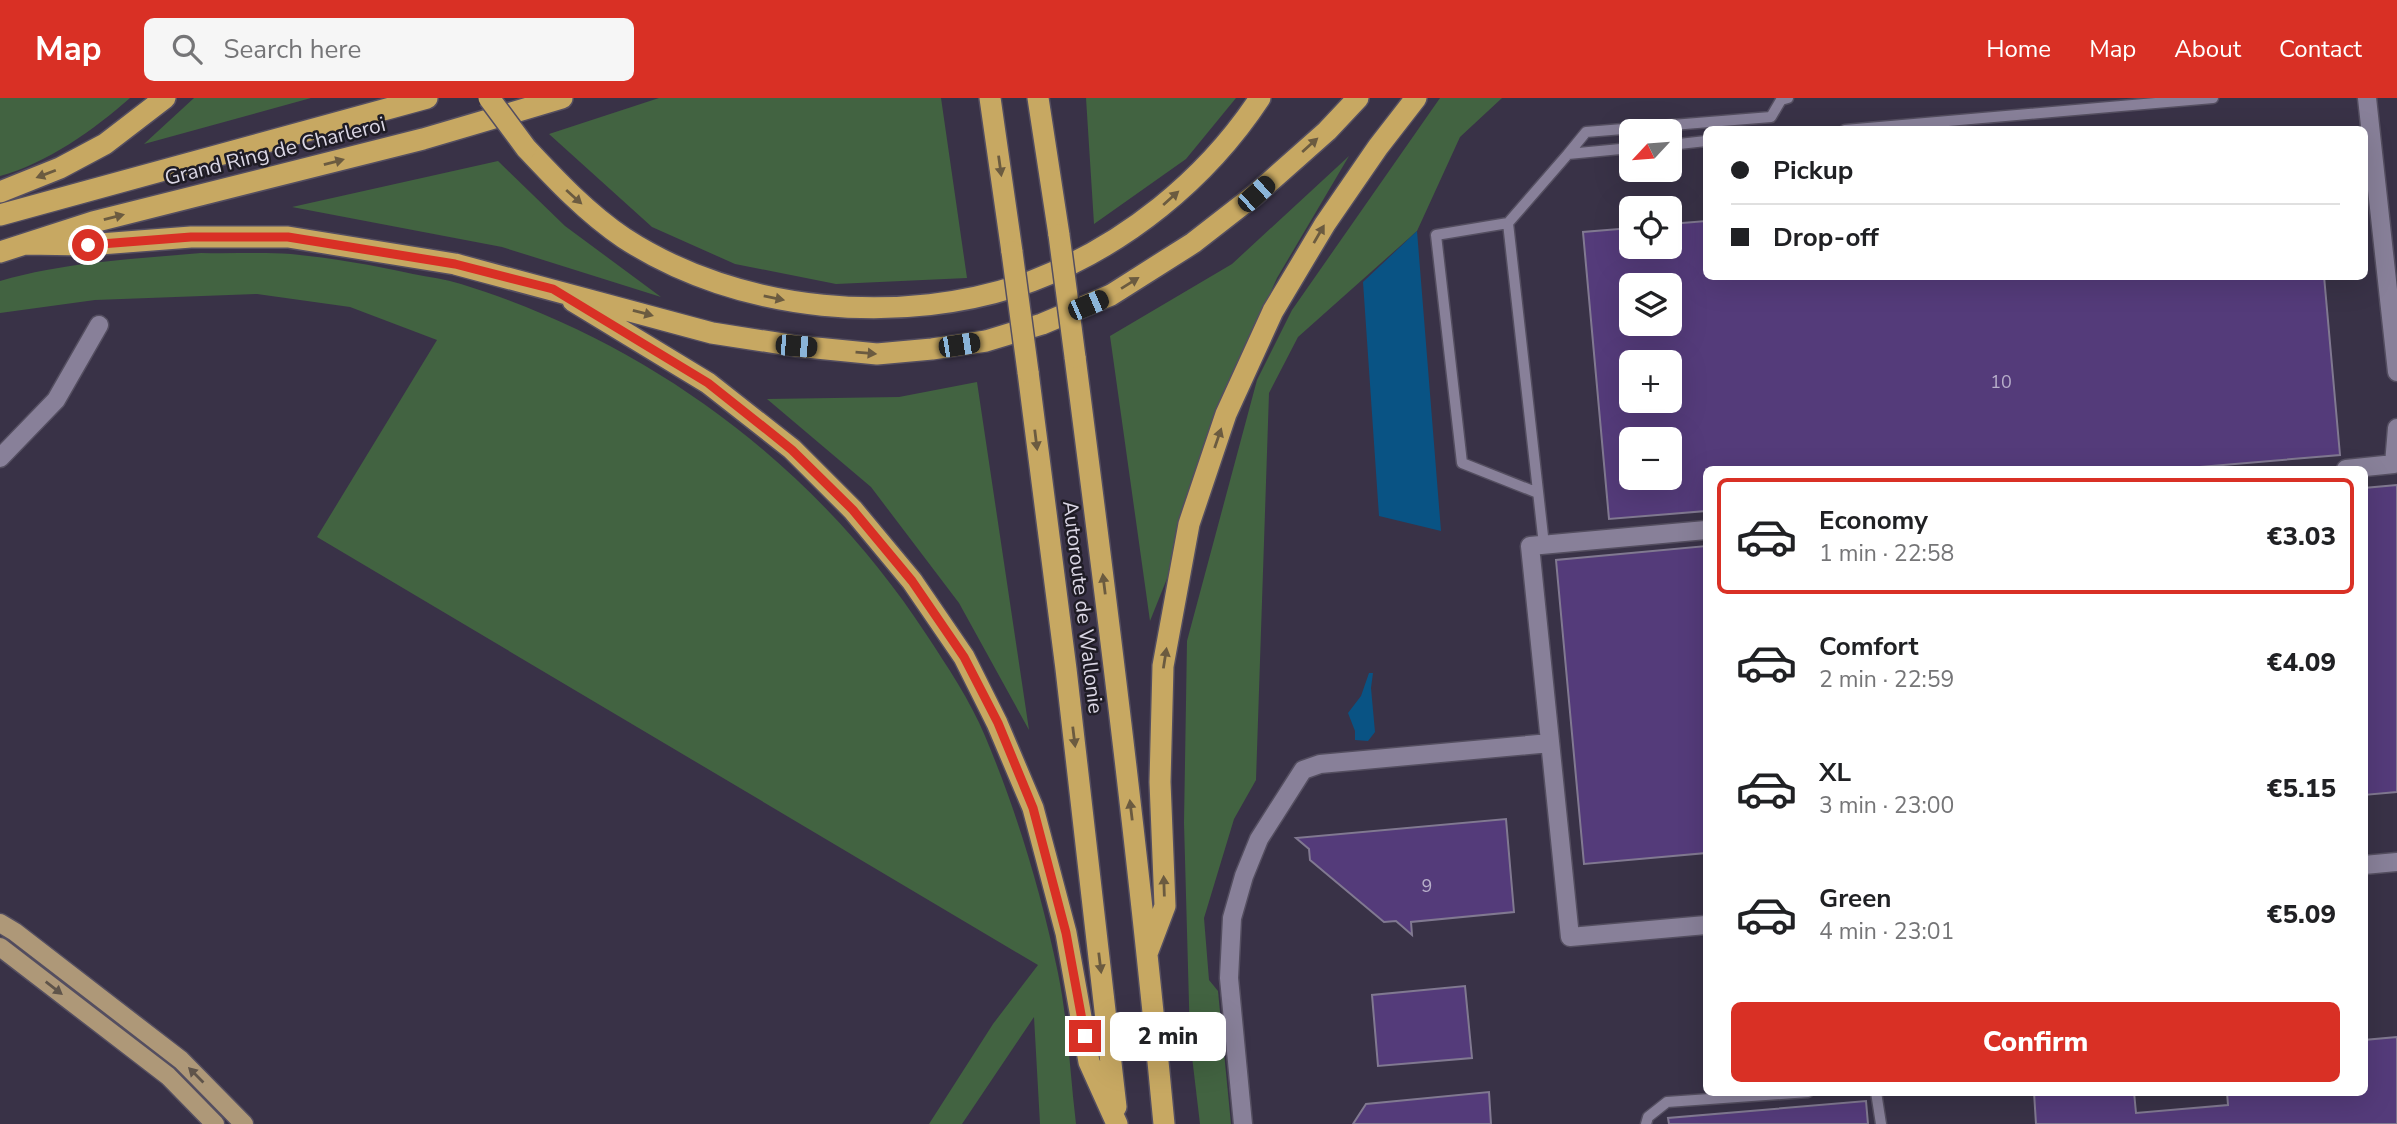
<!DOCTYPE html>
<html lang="en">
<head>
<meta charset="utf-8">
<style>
	:root { --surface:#fff; --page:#f6f6f6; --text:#202124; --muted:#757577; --line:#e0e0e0; --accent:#d93025 }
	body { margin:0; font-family:"Nunito Sans",sans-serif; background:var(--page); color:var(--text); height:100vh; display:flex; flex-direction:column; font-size:26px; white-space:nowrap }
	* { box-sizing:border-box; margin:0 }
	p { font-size:23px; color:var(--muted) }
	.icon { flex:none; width:38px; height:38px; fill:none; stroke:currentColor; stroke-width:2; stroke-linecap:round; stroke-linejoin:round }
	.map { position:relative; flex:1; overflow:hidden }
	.sheet { position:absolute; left:1703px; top:368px; width:665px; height:630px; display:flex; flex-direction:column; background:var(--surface); border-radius:10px; box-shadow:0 7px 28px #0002 }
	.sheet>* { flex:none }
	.top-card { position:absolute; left:1703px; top:28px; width:665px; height:154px; border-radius:10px; box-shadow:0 7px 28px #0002; display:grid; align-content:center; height:154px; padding:0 28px; background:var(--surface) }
	.needle { width:46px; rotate:244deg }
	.tools { position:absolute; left:1619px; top:21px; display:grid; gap:14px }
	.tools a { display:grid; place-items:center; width:63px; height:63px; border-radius:10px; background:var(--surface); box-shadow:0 7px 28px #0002; font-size:35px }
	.end { position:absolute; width:32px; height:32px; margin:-16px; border:9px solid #d93025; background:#fff; box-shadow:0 0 0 4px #fff }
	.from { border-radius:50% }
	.bubble { position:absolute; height:49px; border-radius:10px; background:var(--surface); box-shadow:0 7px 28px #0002; font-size:23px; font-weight:800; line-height:49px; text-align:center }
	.car { position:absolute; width:21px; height:42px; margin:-21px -10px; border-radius:9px; box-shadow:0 0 5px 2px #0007; background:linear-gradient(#222 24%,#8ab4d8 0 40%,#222 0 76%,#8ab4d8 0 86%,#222 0) }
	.top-card b { display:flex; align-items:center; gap:24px; height:66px; font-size:26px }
	.top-card b+b { border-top:2px solid var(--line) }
	.top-card i { width:18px; height:18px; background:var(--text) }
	ul { padding:12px 0 0; list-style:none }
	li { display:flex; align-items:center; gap:21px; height:116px; margin:0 14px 10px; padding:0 14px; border:4px solid transparent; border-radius:10px }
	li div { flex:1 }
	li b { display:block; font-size:26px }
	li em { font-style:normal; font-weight:800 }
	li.selected { border-color:var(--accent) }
	li>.icon { width:63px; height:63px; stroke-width:1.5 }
	.cta { display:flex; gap:14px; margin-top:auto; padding:14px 28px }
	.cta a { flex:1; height:80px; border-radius:10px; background:var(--accent); color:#fff; font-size:28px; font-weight:800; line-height:80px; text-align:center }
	header { display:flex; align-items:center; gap:42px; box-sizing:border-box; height:98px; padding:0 35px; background:var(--accent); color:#fff }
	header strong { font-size:33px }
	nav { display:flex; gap:38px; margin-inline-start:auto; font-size:24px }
	.search { width:490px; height:63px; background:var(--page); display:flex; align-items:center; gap:18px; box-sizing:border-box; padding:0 24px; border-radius:10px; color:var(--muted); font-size:26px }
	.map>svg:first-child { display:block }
</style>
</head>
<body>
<header>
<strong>Map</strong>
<div class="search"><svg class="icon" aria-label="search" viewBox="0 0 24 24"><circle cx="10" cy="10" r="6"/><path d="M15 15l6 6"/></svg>Search here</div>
<nav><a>Home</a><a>Map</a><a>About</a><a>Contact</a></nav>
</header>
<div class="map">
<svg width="2397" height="1026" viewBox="0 0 2397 1026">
	<rect width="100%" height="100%" fill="#393247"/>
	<path fill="#426341" d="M0 0H130C95 31 46 66 0 78Z
		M194 0H311L144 46Z
		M659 0H941L967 180 836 186 735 166 652 129 549 36Z
		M1086 0H1236L1186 61 1094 126Z
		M1440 0H1502L1460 39 1417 133 1298 239 1269 295 1256 682 1234 721 1204 820 1209 882 1218 893 1231 1026H1200L1190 942 1184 725 1187 543 1257 282 1292 212Z
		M1349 58 1277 180 1209 334 1170 473 1150 523 1110 238 1232 166Z
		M498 63 565 128 661 199 502 149 292 109Z
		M201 155C230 156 261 154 291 156 332 160 373 167 413 176 429 179 445 181 461 186 651 245 817 369 926 536 947 568 970 602 985 638 1017 714 1041 794 1058 875 1068 924 1070 976 1076 1026H1040L1034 919 962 1026H929L993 926 1038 867 317 439 437 242 350 209 257 196 95 202 0 215V183C65 164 134 161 201 155Z
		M977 284 1029 632 959 505 871 389 767 301 899 299Z"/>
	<path fill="#095384" d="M1417 133 1441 433 1379 418 1363 184Z
		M1369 575H1373L1371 590 1375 634 1368 643 1355 642V633L1348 615 1361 598Z"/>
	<path fill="#543b7a" stroke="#817991" stroke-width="2" fill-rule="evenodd" d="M1706 123V178H2324L2340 357 2176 371H1706V413L1609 421 1583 134 1631 130V149H1670V126ZM1631 187H1670V226H1631ZM1631 264H1670V303H1631ZM1631 341H1670V380H1631Z
		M2397 387V694L2364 697V390Z
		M1706 448V755L1584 766 1556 462Z
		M1506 721 1514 814 1411 824 1412 837 1396 823 1384 824 1310 762 1309 751 1296 740Z
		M1465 888 1472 960 1378 968 1372 897Z
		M2397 939V1026H2036L2034 994H2134L2136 1015 2228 1007 2227 994H2364V942Z
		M1489 994 1491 1026H1353L1366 1006Z
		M1866 1003 1868 1026H1669L1668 1020Z"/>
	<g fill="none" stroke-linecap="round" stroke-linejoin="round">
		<g stroke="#544e60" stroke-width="13">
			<path id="service" d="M1845 32 2213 0
				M1670 47 1706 43
				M1568 56 1586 34 1771 19 1781 2 1788 0
				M1508 125 1436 137 1462 365 1538 395
				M1544 447 1508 125 1568 56 1631 50
				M1876 994 1881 1026
				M1646 1026 1648 1019 1667 1004 1808 994"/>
		</g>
		<g stroke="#544e60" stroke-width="21">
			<path id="minor" d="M2367 0 2397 274
				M0 360 56 302 99 227
				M2346 371 2394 366 2397 330
				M1706 432 1530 448 1570 839 1706 827
				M2364 767 2397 764
				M1243 1026 1229 880 1232 820 1244 778 1259 741 1303 672 1320 666 1550 645"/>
		</g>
		<g stroke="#544e60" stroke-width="21">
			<path id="primary" d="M0 825 15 834 181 962 244 1026
				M0 849 168 978 215 1026"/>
		</g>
		<g stroke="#544e60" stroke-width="24">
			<path id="motorway" d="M990 0 1012 154
				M1038 0 1059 137
				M526 50C556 82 587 115 624 140 739 215 903 230 1032 183 1124 148 1206 82 1260 0
				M0 94 60 70 105 46 165 0
				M0 117 427 0
				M25 146 87 147 191 139H288L455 166 712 235 796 248 877 256 932 251 986 243 1042 226 1111 197 1193 145 1256 96 1327 33 1358 0
				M0 154 93 124 423 41 562 0
				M573 203 708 285 792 351 853 412 912 483 964 559 997 625 1033 710 1066 835 1089 964 1117 1026
				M1075 259C1108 515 1140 770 1164 1026
				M1028 274 1066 571 1116 1009
				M1148 853 1165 808 1160 684 1163 568 1189 426 1226 316 1273 213 1325 126 1378 49 1416 0"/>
		</g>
		<use href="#service" stroke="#888099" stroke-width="10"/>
		<use href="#minor" stroke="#888099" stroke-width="18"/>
		<use href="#primary" stroke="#ae9878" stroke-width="18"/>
		<use href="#motorway" stroke="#c7a862" stroke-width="21"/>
		<g stroke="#544e60" stroke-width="24" stroke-linecap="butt">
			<path id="motorway-bridge" d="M489 0 526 50
				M1059 137 1075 259
				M1012 154 1028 274"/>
		</g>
		<use href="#motorway-bridge" stroke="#c7a862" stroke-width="21"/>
	</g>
	<defs><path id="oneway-solid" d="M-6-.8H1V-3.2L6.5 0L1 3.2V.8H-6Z" transform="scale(1.75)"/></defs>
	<g fill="#6b5b40">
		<use href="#oneway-solid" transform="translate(1310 47) rotate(-42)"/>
		<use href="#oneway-solid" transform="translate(334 64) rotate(-15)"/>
		<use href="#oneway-solid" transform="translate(1000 68) rotate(82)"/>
		<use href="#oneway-solid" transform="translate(46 76) rotate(159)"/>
		<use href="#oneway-solid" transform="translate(574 99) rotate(42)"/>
		<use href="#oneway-solid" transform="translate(1171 100) rotate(-42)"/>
		<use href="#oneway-solid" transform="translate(114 119) rotate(-14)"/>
		<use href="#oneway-solid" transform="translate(1319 136) rotate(-60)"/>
		<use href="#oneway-solid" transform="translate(1130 185) rotate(-32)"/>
		<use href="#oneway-solid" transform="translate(774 200) rotate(11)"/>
		<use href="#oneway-solid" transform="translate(643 215) rotate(15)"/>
		<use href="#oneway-solid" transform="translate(866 255) rotate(5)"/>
		<use href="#oneway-solid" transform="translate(1218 340) rotate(-71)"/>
		<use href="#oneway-solid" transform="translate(1036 342) rotate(83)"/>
		<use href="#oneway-solid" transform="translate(1104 486) rotate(-97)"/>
		<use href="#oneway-solid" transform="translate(1165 560) rotate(-81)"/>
		<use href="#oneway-solid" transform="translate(1074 639) rotate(83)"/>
		<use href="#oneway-solid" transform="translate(1131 712) rotate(-97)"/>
		<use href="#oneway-solid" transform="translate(1164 788) rotate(-92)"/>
		<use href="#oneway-solid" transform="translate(1100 865) rotate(83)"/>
	</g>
	<g fill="#5f544a">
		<use href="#oneway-solid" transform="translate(54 890) rotate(38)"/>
		<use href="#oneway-solid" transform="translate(196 977) rotate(-135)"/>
	</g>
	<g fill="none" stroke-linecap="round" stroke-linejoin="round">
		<path stroke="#d93025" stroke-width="9" d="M88 147 191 139H288L455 166 553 191 708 285 771 335 792 352 853 412 912 483 964 559 998 625 1033 710 1066 835 1085 938"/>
	</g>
	<g text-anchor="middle" stroke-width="5" stroke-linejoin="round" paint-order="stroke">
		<g font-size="18" fill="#b8afca">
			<text x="2001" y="290">10</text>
			<text x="1427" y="794">9</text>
		</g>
		<g font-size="21" fill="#dad6e4" stroke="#1f1c25">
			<text transform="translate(275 53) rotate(-14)" y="7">Grand Ring de Charleroi</text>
			<text transform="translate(1083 509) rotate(83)" y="7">Autoroute de Wallonie</text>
		</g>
	</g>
</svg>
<div class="tools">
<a><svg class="needle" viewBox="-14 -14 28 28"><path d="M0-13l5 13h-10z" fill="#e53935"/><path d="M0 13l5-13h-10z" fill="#757577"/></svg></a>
<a><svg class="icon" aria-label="locate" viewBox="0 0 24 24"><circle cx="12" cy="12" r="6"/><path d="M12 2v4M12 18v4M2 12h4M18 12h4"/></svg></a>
<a><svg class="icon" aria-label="layers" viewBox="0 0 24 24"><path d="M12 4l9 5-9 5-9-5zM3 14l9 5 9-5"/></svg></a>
<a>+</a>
<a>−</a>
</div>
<i class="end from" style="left:88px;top:147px"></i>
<i class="end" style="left:1085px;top:938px"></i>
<div class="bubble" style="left:1110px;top:914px;width:116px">2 min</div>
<i class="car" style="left:1256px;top:96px;rotate:48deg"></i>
<i class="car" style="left:1088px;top:207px;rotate:67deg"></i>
<i class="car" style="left:959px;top:247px;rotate:81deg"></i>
<i class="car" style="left:796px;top:248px;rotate:95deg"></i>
<div class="top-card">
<b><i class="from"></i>Pickup</b>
<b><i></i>Drop-off</b>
</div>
<section class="sheet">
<ul>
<li class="selected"><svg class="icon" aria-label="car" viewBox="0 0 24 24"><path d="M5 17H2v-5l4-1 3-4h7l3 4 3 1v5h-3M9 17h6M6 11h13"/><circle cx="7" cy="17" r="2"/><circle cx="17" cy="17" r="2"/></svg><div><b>Economy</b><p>1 min · 22:58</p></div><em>€3.03</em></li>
<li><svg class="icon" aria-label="car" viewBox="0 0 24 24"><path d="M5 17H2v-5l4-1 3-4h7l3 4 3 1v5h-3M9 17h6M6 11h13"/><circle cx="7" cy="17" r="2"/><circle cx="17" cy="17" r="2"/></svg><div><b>Comfort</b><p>2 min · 22:59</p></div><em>€4.09</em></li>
<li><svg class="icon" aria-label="car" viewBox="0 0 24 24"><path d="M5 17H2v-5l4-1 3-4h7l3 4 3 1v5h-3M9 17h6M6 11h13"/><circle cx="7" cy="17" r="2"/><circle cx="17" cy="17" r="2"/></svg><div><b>XL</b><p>3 min · 23:00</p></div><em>€5.15</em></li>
<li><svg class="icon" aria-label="car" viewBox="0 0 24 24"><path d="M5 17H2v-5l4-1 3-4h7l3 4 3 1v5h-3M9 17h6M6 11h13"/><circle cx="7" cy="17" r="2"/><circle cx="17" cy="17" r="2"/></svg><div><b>Green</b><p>4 min · 23:01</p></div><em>€5.09</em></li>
</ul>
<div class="cta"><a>Confirm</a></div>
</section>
</div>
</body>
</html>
